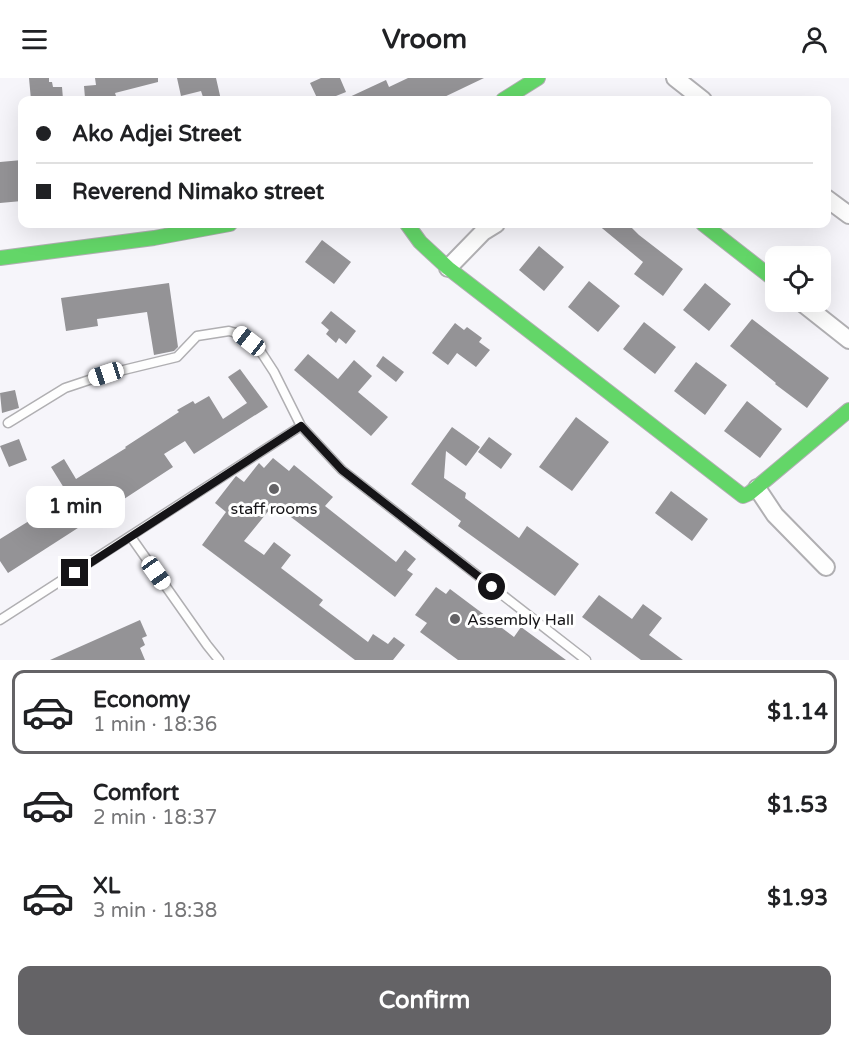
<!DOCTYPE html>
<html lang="en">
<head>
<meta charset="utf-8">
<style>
	:root { --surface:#fff; --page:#f2f2f2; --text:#202124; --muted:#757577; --line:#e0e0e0; --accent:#646366 }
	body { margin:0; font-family:"Varela Round",sans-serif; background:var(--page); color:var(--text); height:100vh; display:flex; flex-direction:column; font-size:22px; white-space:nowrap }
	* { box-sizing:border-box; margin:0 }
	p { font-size:20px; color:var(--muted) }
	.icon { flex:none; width:33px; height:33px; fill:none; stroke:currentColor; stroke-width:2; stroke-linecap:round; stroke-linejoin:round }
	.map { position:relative; height:582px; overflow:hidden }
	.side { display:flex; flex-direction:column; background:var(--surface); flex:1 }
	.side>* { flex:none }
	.banner { position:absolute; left:18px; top:18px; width:813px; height:132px; border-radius:12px; box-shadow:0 6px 24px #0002; display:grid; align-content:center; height:132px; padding:0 18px; background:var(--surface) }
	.controls { position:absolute; left:765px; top:168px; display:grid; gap:12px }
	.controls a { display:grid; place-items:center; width:66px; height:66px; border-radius:12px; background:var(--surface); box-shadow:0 6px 24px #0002; font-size:30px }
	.end { position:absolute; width:27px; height:27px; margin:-14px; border:8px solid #151417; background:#fff; box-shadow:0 0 0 3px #fff }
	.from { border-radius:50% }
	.bubble { position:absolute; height:42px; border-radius:12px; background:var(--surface); box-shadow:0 6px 24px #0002; font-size:20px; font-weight:700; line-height:42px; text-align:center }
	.car { position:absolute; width:18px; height:36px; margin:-18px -9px; border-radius:8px; box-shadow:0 0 4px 2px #0007; background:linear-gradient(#fff 24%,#345 0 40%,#fff 0 76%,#345 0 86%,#fff 0) }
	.banner b { display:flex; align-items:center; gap:21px; height:57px; font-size:22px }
	.banner b+b { border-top:2px solid var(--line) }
	.banner i { width:15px; height:15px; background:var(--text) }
	ul { padding:10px 0 0; list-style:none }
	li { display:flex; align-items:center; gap:18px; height:84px; margin:0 12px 9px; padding:0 6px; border:3px solid transparent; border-radius:12px }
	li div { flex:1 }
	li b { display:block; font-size:22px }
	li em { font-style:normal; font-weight:700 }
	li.selected { border-color:var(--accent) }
	li>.icon { width:54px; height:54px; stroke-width:1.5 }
	.action { display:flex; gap:12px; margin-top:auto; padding:12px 18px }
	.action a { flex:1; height:69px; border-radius:12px; background:var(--accent); color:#fff; font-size:24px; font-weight:700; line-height:69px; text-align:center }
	header { display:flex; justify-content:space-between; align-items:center; height:78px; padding:0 18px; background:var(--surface); font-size:27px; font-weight:700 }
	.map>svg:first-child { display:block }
</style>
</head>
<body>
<header><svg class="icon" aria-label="menu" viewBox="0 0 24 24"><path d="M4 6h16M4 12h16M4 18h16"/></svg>Vroom<svg class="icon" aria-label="person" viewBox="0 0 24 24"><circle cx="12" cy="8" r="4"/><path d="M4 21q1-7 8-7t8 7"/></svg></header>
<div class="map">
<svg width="849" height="582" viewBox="0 0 849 582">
	<rect width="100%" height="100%" fill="#f6f5fa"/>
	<path fill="#949396" d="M29 0H49V4H52L53 9H62L63 21 31 22Z
		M95 0H158V4L115 15 116 18 85 20 84 8 96 7Z
		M177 0H216L221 22H204L201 13 181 18Z
		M321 0H340L346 14 326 22H318L310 5Z
		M408 0H484L438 22H343L386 2 389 9Z
		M22 82V123L0 125V84Z
		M597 146H628L639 157 683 191 663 218 634 196 643 184Z
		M322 162 351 184 334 206 305 184Z
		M539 168 564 189 544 213 519 192Z
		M589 203 620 228 598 254 568 229Z
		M169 205 178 269 174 273 154 277 147 234 97 241 98 248 66 253 61 220Z
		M705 205 731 226 709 253 683 232Z
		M331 233 356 253 346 266 339 260 336 265 326 256 329 252 321 245Z
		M752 241 829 300 807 330 775 306 776 305 730 268Z
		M644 244 676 269 655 296 623 271Z
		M455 245 464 252 467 249 482 260 479 264 490 272 476 289 457 275 448 287 432 275Z
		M308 276 338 301 354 282 372 298 358 314 388 339 371 358 294 292Z
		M383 278 404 294 396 304 376 288Z
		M696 284 727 307 705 337 674 313Z
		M240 291 268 329 194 376 185 363 164 376 173 389 101 436 91 421 72 434 81 448 8 495 0 483V461L37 438 32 432 64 410 51 389 64 381 76 401 126 370 125 369 179 334 177 332 193 323 195 326 209 318 223 341 247 325 228 299Z
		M15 312 19 330 2 335 0 315Z
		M747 323 782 351 760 380 724 353Z
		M576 339 609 364 572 413 539 389Z
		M452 349 480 369 466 388 446 373 444 400 466 415 465 420 519 460 527 448 579 486 555 518 458 448 461 443 411 406Z
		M489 359 512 376 501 391 478 374Z
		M19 361 27 382 9 389 0 368Z
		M273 380 289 393 294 387 333 419 325 428 396 484 405 472 416 481 407 492 413 496 395 519 274 426 244 463 264 477 274 464 291 477 281 490 323 522 319 527 368 564 373 556 388 566 394 559 405 567 393 582H355L202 467 226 434 215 425 236 398 244 404 259 385 264 390Z
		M671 413 708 441 692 463 655 435Z
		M436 509 446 516 450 511 514 559 521 549 566 582H458L420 554 427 545 415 537Z
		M599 517 632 541 643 526 662 540 649 557 683 582H641L582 539Z
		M140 542 147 558 142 560 145 567 140 570 145 582H50Z"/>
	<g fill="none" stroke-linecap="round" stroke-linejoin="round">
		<g stroke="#b0afb2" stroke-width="11">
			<path id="lane" d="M8 345 65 310 107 296 177 279 197 258 229 253 240 256 259 271 274 294 301 348 342 392 586 582
				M131 459 207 567 219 582
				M0 542 301 348"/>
		</g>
		<g stroke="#b0afb2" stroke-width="20">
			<path id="street" d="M675 0 703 22
				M826 120 849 137
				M448 190 483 154 496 146
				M801 224 849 262
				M757 410 775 437 826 489"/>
		</g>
		<g stroke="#b0afb2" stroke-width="16">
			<path id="fast" d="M503 22 538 0
				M407 146 420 164 448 190 743 418 750 415 849 332
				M703 146 776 203
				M0 180 154 160 230 146"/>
		</g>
		<use href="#lane" stroke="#fefefe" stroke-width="8"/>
		<use href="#street" stroke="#fefefe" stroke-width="16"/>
		<use href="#fast" stroke="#63d668" stroke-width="14"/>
	</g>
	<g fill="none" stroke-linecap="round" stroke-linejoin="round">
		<path stroke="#151417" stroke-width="8" d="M75 495 301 348 342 392 492 509"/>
	</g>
	<g fill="#646366" stroke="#fff" stroke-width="2">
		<circle cx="274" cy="411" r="6"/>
		<circle cx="455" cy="541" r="6"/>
	</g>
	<g text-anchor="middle" stroke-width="6" stroke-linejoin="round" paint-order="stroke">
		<g font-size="16" fill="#151417" stroke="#fff">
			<text x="274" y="436">staff rooms</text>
			<text x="467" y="547" text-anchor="start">Assembly Hall</text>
		</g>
	</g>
</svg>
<div class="controls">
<a><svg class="icon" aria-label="locate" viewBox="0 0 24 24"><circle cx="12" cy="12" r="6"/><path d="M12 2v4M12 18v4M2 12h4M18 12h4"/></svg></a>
</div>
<i class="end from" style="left:492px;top:509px"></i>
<i class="end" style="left:75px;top:495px"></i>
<div class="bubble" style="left:26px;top:408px;width:99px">1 min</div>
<i class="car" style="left:249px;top:263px;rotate:308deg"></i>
<i class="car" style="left:106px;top:296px;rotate:252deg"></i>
<i class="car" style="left:156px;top:495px;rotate:145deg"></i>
<div class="banner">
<b><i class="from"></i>Ako Adjei Street</b>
<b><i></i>Reverend Nimako street</b>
</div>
</div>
<section class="side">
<ul>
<li class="selected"><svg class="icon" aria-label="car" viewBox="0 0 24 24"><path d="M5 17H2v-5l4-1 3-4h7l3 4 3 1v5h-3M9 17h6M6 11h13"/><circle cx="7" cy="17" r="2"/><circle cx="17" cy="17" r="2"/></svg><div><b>Economy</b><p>1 min · 18:36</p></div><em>$1.14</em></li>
<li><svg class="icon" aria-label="car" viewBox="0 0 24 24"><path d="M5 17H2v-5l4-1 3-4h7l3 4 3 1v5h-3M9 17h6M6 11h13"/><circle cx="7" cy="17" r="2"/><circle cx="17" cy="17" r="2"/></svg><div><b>Comfort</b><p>2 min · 18:37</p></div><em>$1.53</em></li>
<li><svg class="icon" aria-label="car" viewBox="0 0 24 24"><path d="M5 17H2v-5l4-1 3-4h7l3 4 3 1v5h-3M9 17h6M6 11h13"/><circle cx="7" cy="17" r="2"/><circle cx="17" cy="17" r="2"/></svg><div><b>XL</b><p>3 min · 18:38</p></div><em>$1.93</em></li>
</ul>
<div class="action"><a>Confirm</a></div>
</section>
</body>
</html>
